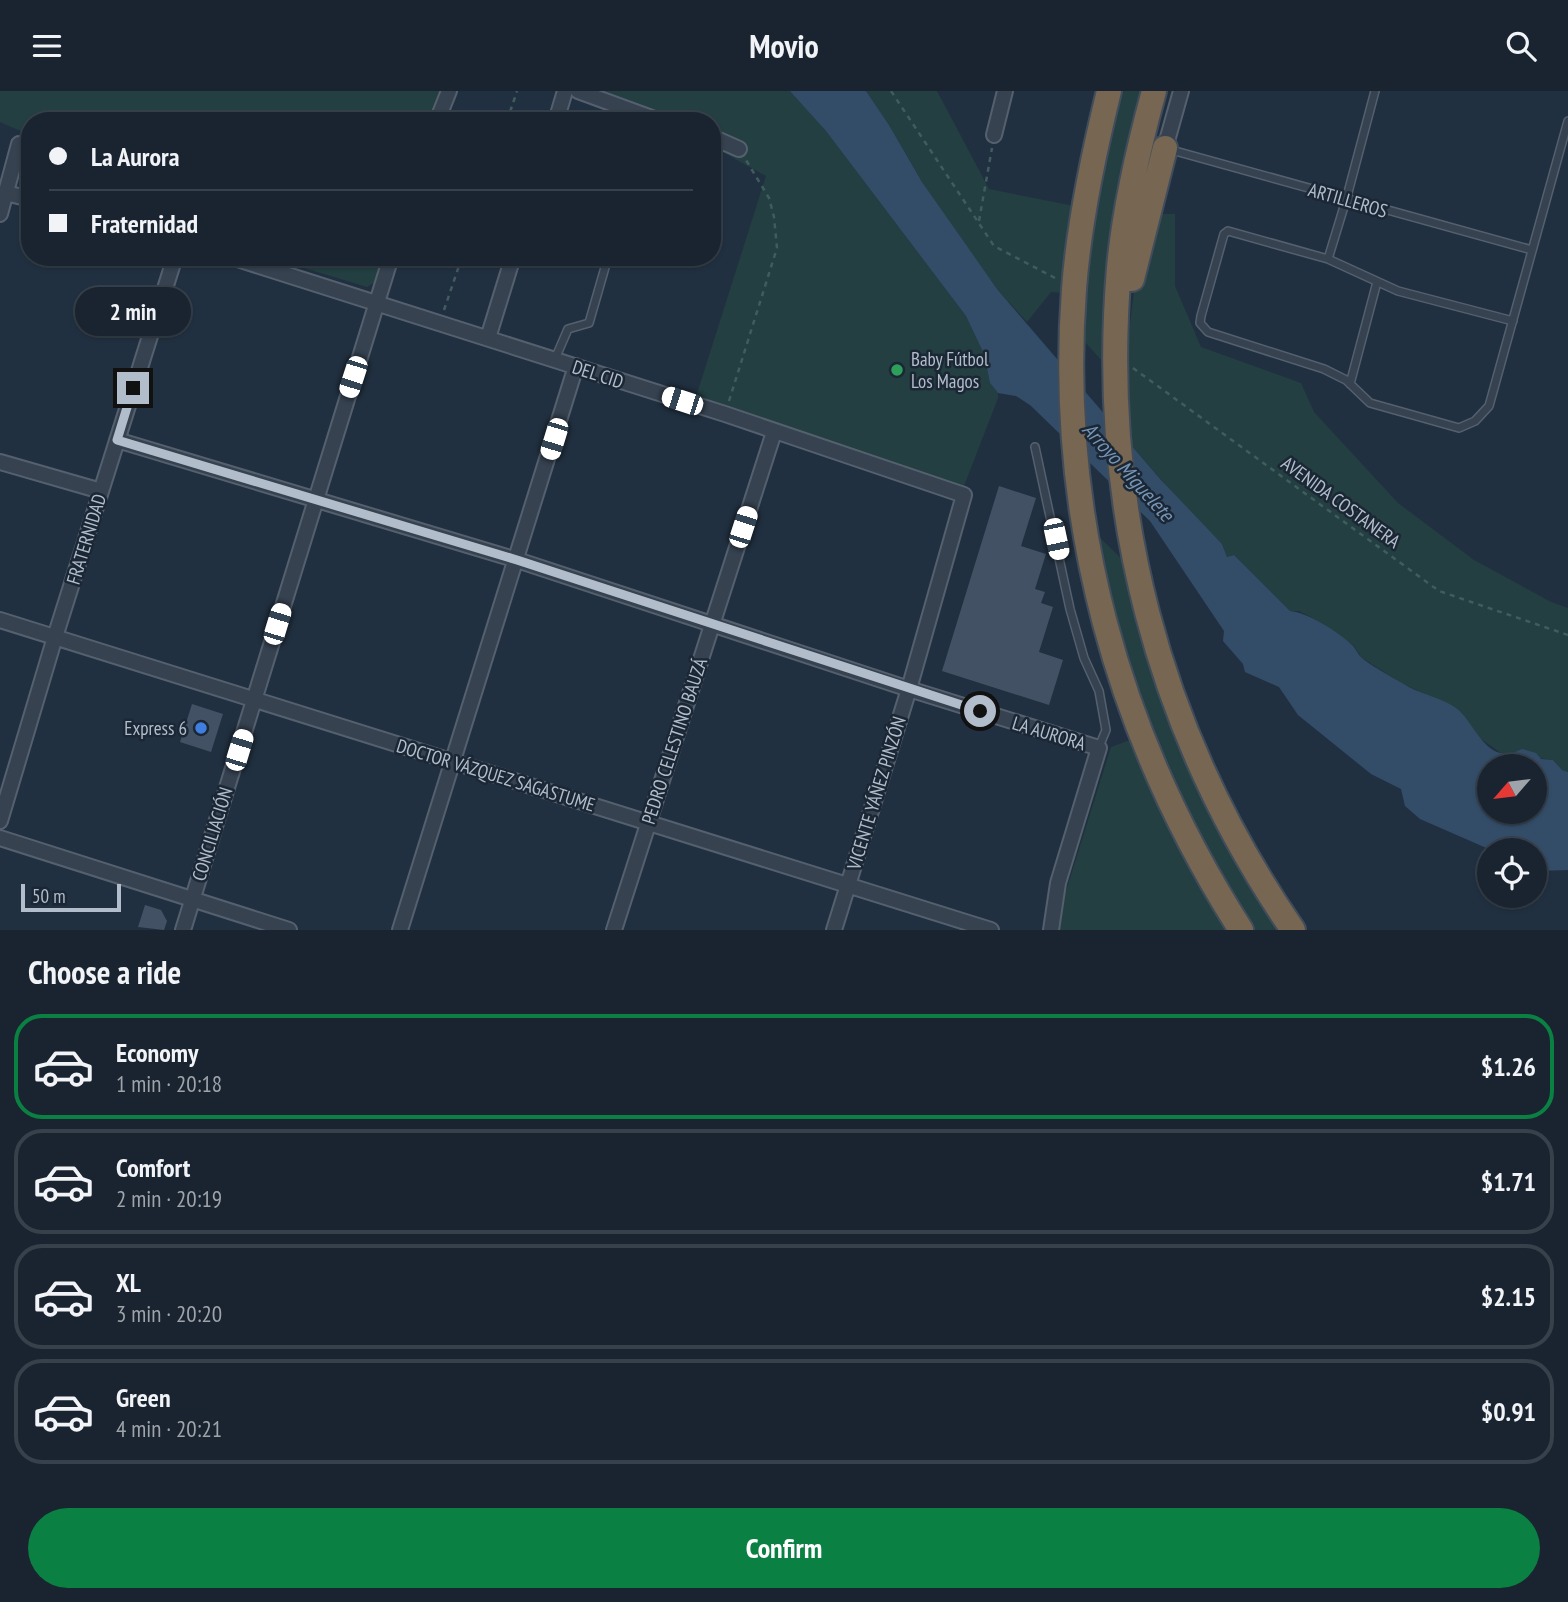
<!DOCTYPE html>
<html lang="en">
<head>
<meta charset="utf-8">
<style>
	:root { --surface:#192430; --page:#222c38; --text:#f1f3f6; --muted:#9fa4ab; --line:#37414c; --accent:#0b8043 }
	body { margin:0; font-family:"PT Sans Narrow",sans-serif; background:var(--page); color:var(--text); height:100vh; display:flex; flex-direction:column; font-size:26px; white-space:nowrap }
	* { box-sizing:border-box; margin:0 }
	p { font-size:23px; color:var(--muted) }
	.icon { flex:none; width:38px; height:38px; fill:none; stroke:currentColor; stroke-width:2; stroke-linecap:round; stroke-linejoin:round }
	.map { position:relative; height:839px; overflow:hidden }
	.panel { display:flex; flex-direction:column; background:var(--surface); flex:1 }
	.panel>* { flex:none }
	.banner { position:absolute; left:21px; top:21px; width:700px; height:154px; border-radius:28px; box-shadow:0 2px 5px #0004,0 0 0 2px var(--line); display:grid; align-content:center; height:154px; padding:0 28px; background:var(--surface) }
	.needle { width:46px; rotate:242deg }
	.controls { position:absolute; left:1477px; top:663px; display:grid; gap:14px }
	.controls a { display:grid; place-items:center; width:70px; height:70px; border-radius:50%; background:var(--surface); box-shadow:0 2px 5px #0004,0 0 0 2px var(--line); font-size:35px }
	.scale { position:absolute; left:21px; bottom:18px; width:100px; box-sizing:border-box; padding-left:7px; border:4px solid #b2bdcb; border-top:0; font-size:19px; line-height:24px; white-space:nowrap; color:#b2bdcb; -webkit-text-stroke:5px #1b2735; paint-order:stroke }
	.end { position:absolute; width:32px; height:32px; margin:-16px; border:9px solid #b2bdcb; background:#111; box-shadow:0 0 0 4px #111 }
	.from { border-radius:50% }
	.bubble { position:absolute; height:49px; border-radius:24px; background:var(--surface); box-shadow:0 2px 5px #0004,0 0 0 2px var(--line); font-size:23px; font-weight:700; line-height:49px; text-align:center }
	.car { position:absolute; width:21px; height:42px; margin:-21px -10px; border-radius:9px; box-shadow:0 0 5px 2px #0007; background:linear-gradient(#fff 24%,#345 0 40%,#fff 0 76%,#345 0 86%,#fff 0) }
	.banner b { display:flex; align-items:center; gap:24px; height:66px; font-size:26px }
	.banner b+b { border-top:2px solid var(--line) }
	.banner i { width:18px; height:18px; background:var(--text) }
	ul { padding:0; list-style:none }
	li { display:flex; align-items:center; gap:21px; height:105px; margin:0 14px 10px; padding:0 14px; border:4px solid var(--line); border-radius:28px }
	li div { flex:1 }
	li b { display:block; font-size:26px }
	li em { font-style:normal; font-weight:700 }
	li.selected { border-color:var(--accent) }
	li>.icon { width:63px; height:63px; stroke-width:1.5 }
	h2 { padding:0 28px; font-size:32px; line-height:84px }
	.button { display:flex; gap:14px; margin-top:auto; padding:14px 28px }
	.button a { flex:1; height:80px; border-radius:42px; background:var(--accent); color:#fff; font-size:28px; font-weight:700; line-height:80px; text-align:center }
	header { display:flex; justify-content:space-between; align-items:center; height:91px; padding:0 28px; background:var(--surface); font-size:32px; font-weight:700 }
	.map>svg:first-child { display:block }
</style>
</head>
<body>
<header><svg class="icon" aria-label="menu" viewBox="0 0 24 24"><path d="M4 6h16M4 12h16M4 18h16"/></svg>Movio<svg class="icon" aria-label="search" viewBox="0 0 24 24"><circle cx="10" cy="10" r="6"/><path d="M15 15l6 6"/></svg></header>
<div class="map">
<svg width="1568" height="839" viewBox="0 0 1568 839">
	<rect width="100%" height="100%" fill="#213040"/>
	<path fill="#233f41" d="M0 0H442L432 30H30V44L0 31Z
		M599 0H790L794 3 826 40 966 225 984 263 990 292 998 302V307L964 395 935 388 695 309 766 85 712 55V30H666Z
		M866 0H937L989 98 1074 115 1065 202 1051 201 1027 231 997 198 966 155 922 91 889 34Z
		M1121 0H1143L1109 177 1103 271 1084 250C1087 165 1101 83 1121 0Z
		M1153 123H1175V195L1201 256 1301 292 1314 321 1398 412 1474 469 1551 511 1568 517V681L1562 679 1553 669 1501 662 1475 644 1457 618 1403 593 1362 567 1353 554 1314 528 1299 520H1290L1234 464 1227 466 1222 453 1182 413 1131 354 1125 275 1134 200Z
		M268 166H383L374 192 367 196Z
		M1097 444 1123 469 1130 504 1162 608 1224 747 1266 820 1280 839H1253L1177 704 1128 576Z
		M1130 649 1159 715 1228 839H1059L1065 803 1111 656Z"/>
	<path fill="#334d69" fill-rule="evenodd" d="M790 0H866L889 34 922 91 997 198 1161 389 1222 453 1227 466 1234 464 1290 520C1307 521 1338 541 1351 553 1355 556 1357 562 1361 566 1368 573 1392 586 1402 592 1418 603 1441 606 1456 617 1476 632 1486 677 1522 658L1536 662 1541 668 1553 669 1562 679 1568 681V779L1535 780V760L1491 759 1420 728 1405 715 1401 698 1371 683 1298 624 1279 596 1245 581 1243 573 1223 550 1224 540 1150 430 1030 314 1016 305 998 302 990 292 984 263 966 225 826 40ZM1489 676H1535V721H1489Z"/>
	<path fill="#425264" d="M999 395 1036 407 1021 455 1046 463 1035 498 1045 501 1041 512 1053 516 1039 561 1063 569 1049 614 942 580Z
		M192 613 223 623 211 661 180 651Z
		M145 814 161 819 167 830 164 839 138 836Z"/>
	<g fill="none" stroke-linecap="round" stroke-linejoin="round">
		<g stroke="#54606e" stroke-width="10">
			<path id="lane" d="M1168 58 1532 159
				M1328 168 1346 109 1375 0
				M1513 230 1398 200 1328 168 1228 140 1224 143 1201 225 1200 232 1208 241 1324 278 1346 289 1370 312 1459 337 1475 330 1489 315 1568 30
				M555 268 568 238 589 232 608 166
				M1350 293 1377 191
				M1035 356 1070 518 1084 567 1099 600 1106 639 1099 656"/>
		</g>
		<g stroke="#54606e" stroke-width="18">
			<path id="street" d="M578 0 660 30
				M437 30 449 0
				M556 30 565 0
				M994 44 1005 0
				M712 46 739 58
				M1165 57 1181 0
				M6 102 30 108
				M0 123 19 53
				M231 166 725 323 964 404 909 598 834 839
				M488 247 513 166
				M117 349 517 469 909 598 1099 657 1058 792 1051 839
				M0 371 101 400
				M0 529 991 839
				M0 730 55 546 175 166
				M0 747 289 839
				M183 839 391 166
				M400 839 576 275
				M614 839 774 341"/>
		</g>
		<g stroke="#414d5b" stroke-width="28">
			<path id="highway" d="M1109 0C1093 65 1079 131 1074 198 1057 428 1118 646 1241 839
				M1154 0C1139 55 1124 120 1119 177 1099 415 1157 641 1293 839
				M1132 188 1165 57"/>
		</g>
		<path stroke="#415c5e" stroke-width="2.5" stroke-dasharray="5 5" stroke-linecap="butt" d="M891 0 994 155 1055 187
			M507 30 517 0
			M979 130 992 57
			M444 219 462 166
			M1133 277 1439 500 1568 544
			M729 310 777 157 774 126 769 107 746 69"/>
		<use href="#lane" stroke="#364250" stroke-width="7"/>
		<use href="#street" stroke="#364250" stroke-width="14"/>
		<use href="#highway" stroke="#776652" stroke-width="24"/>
	</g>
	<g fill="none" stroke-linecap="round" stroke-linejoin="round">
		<path stroke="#b2bdcb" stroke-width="9" d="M133 297 117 349 517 469 980 620"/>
	</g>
	<circle fill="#2e9e5b" stroke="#1b2735" stroke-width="2.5" cx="897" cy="279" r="7"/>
	<circle fill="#3f7fe0" stroke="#1b2735" stroke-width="2.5" cx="201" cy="637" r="7"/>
	<g text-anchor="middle" stroke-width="5" stroke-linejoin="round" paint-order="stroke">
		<g font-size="19" fill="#b2bdcb" stroke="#1b2735">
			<text transform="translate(1348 109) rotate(16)" y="7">ARTILLEROS</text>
			<text transform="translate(598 283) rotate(18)" y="7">DEL CID</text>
			<text transform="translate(1341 411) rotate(36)" y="7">AVENIDA COSTANERA</text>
			<text transform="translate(86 448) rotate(-73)" y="7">FRATERNIDAD</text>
			<text transform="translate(1049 642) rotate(17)" y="7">LA AURORA</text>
			<text transform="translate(674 650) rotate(-72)" y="7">PEDRO CELESTINO BAUZÁ</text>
			<text transform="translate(496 684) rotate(17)" y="7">DOCTOR VÁZQUEZ SAGASTUME</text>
			<text transform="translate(876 702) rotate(-73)" y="7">VICENTE YÁÑEZ PINZÓN</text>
			<text transform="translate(212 743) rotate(-73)" y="7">CONCILIACIÓN</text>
		</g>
		<g font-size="19" fill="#b2bdcb" stroke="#1b2735" text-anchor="start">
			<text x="911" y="275">Baby Fútbol<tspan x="911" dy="22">Los Magos</tspan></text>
			<text x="187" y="644" text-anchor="end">Express 6</text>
		</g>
		<g font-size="21" font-style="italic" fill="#7695b5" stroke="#1b2735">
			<text transform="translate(1128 381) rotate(48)" y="7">Arroyo Miguelete</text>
		</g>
	</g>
</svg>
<div class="controls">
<a><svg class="needle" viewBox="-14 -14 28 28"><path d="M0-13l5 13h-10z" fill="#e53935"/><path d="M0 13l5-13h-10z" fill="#9fa4ab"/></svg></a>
<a><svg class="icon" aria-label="locate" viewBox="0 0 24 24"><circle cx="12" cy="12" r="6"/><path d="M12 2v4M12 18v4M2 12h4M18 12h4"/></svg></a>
</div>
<div class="scale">50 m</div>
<i class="end from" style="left:980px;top:620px"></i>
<i class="end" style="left:133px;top:297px"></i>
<div class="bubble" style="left:75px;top:196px;width:116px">2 min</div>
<i class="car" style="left:353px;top:286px;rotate:198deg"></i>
<i class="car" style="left:682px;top:310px;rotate:288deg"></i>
<i class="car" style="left:554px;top:348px;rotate:197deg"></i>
<i class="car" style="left:743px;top:436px;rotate:18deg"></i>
<i class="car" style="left:1056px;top:448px;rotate:168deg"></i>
<i class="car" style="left:277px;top:533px;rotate:17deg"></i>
<i class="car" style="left:239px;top:659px;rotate:17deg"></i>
<div class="banner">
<b><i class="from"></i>La Aurora</b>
<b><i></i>Fraternidad</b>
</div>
</div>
<section class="panel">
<h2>Choose a ride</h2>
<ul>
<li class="selected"><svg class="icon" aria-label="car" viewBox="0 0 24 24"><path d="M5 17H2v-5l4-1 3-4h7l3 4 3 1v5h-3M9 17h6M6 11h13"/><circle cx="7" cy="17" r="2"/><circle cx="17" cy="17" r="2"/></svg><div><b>Economy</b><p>1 min · 20:18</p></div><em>$1.26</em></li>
<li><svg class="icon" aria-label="car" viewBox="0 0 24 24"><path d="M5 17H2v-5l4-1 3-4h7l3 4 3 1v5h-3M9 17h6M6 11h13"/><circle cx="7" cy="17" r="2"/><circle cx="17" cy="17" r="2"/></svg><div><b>Comfort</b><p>2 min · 20:19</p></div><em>$1.71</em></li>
<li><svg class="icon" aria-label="car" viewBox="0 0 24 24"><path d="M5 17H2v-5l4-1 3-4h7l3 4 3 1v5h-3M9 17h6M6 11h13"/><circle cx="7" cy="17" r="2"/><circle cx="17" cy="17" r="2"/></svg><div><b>XL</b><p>3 min · 20:20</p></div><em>$2.15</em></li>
<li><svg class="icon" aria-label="car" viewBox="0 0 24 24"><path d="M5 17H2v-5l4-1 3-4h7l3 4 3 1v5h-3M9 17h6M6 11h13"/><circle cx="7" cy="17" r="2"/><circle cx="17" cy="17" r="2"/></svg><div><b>Green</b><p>4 min · 20:21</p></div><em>$0.91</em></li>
</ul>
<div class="button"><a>Confirm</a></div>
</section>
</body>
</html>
